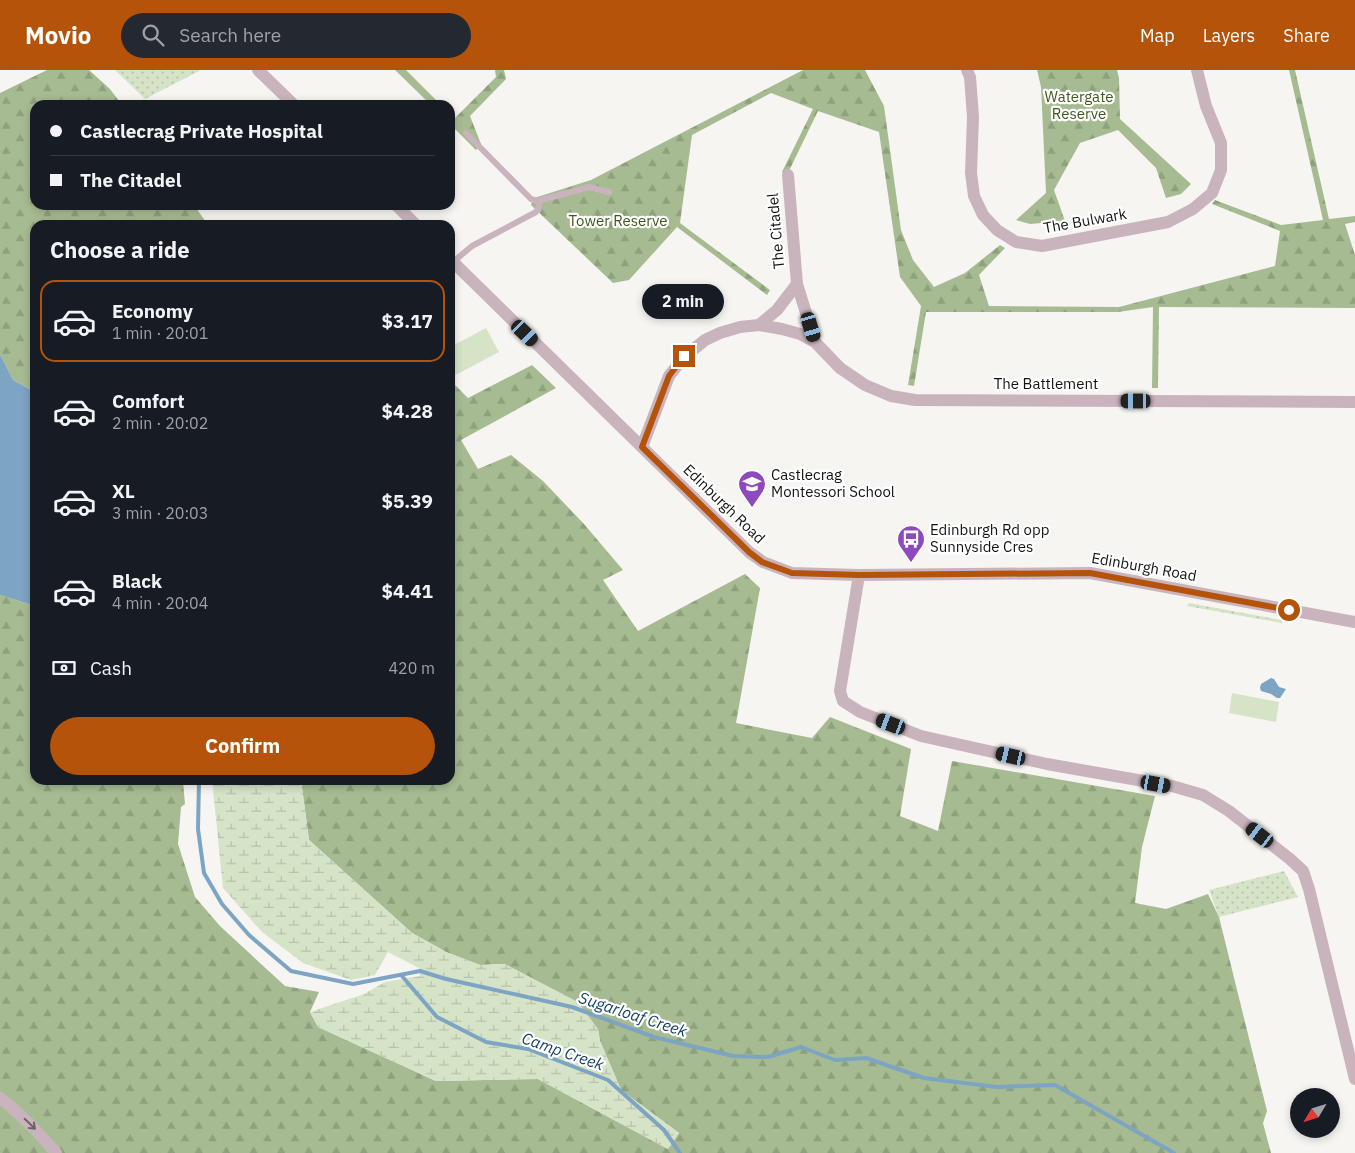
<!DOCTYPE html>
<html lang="en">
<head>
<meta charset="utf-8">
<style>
	:root { --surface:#171b24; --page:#242831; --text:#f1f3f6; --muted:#9ea1a6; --line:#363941; --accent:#b45309 }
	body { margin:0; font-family:"IBM Plex Sans",sans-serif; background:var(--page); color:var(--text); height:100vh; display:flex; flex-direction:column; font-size:19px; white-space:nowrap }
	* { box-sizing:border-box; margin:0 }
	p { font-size:16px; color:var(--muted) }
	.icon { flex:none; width:28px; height:28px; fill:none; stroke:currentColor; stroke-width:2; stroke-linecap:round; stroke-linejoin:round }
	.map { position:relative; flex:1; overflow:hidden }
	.panel { position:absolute; left:30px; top:150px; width:425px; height:565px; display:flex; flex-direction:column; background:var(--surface); border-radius:15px; box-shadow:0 2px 8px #0003 }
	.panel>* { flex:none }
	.hud { position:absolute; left:30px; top:30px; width:425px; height:110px; border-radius:15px; box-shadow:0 2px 8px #0003; display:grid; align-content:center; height:110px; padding:0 20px; background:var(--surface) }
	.needle { width:32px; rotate:232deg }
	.fabs { position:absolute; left:1290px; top:1018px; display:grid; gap:10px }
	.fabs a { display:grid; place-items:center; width:50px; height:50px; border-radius:50%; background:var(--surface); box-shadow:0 2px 8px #0003; font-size:25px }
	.end { position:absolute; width:22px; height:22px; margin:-11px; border:6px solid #b45309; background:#fff; box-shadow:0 0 0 2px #fff }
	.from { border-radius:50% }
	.bubble { position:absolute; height:35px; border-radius:18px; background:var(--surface); box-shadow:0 2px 8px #0003; font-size:16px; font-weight:700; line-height:35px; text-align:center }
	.car { position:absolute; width:15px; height:30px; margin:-15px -8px; border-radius:6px; box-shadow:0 0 4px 1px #0007; background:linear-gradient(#222 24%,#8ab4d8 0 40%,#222 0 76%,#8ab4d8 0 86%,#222 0) }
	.hud b { display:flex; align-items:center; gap:18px; height:48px; font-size:19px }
	.hud b+b { border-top:1px solid var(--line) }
	.hud i { width:12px; height:12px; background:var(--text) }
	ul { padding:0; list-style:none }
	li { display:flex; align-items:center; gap:15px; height:82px; margin:0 10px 8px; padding:0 10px; border:2px solid transparent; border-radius:15px }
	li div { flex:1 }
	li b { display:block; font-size:19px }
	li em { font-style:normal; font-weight:700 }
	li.on { border-color:var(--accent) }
	li>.icon { width:45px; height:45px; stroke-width:1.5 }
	h2 { padding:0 20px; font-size:22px; line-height:60px }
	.pay { display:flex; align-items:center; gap:12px; height:55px; padding:0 20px; font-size:19px }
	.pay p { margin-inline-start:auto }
	.action { display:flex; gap:10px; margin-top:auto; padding:10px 20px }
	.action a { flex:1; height:58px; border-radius:30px; background:var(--accent); color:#fff; font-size:20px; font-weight:700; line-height:58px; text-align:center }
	header { display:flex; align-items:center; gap:30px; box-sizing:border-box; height:70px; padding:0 25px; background:var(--accent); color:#fff }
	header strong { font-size:24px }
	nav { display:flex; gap:28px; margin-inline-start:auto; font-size:18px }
	.search { width:350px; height:45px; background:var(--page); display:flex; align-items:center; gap:12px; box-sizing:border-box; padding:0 18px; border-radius:28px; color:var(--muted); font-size:19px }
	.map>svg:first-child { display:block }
</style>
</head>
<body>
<header>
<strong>Movio</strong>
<div class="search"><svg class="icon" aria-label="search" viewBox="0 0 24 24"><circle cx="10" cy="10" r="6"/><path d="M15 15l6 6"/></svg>Search here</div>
<nav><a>Map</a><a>Layers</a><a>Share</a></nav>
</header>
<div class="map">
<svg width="1355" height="1083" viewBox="0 0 1355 1083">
	<defs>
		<pattern id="green-dots" width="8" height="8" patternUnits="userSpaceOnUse" patternTransform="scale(1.25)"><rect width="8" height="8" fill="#d5e3c7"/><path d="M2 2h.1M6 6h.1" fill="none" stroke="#b6c2aa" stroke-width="1.8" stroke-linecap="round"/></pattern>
		<pattern id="forest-firs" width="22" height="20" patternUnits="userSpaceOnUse" patternTransform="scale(1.25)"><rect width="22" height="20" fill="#a7bb92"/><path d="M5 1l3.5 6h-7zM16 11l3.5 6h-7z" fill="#8fa07d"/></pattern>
		<pattern id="wetland-marsh" width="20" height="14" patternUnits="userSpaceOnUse" patternTransform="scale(1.25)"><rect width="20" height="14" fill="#d5e3c7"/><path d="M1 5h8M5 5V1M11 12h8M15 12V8" fill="none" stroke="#b6c2aa"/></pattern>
	</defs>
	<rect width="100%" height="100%" fill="#f7f5f2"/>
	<path fill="url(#green-dots)" d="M115 0H201L145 29Z
		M1189 533 1281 550 1282 551V553L1187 536Z
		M1284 801 1298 827 1219 847 1209 820Z"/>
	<path fill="url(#forest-firs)" d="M47 0H89L110 19 122 35H35V135H194L208 155H35V322L13 310 0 284V23Z
		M395 0H406L441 35H431Z
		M495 0H504L506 9 470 46 481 74 476 80 450 54V44L455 48 496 7Z
		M803 0H865L884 36 901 160 913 190 934 217 965 203 1000 175 1005 178 979 205 989 236 1119 237 1275 196 1280 161 1212 134 1215 130 1281 155 1323 150 1289 0H1295L1329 149 1355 146V152L1345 154 1355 185V238L1159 237 1158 318H1152L1153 237 1118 242H926L914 316 908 315 921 236 900 207 879 62 818 41 787 105 782 102 813 39 771 23 692 65 680 153 770 220 767 225 677 157 629 210 613 213 531 135 534 128 591 110Z
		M1037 0H1117L1119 8 1120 49 1191 114 1181 124 1166 128 1156 98 1118 60 1080 73 1054 120 1065 151 1030 154 1016 150 1046 123 1041 17Z
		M532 295 556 318 461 370 478 399 511 385 543 411 584 454 623 500 603 510 638 561 745 504 760 518 736 653 812 668 830 647 911 679 900 746 938 761 952 691 1155 726 1142 777 1135 833 1166 839 1208 824 1219 847 1267 1041 1263 1053 1271 1083H0V525L35 536V710H185L183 712 185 734 181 737 178 774 195 827 220 856 285 916 319 922 310 942 318 957 436 1011 538 1009 668 1079 679 1063 621 1020 600 971 598 959 505 894 480 895 446 882 412 863 309 770 301 710H450V310L468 328Z"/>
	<path fill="url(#wetland-marsh)" d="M212 710H301L309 770 412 863 446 882 480 895 505 894 578 932 598 959 600 971 621 1020 679 1063 668 1079 538 1009 436 1011 318 957 310 942 364 924 385 912 420 906 419 898 388 882 375 905 351 910 303 893 262 862 223 818Z"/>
	<path fill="#d5e3c7" d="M486 258 499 282 450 308V277Z
		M1232 623 1279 632 1276 652 1229 643Z"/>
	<path fill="#7da4c2" d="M0 284 13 310 35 322V536L0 525Z
		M1271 608 1274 609 1279 617 1286 619 1280 628H1277L1271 624 1261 621 1260 618 1261 614Z"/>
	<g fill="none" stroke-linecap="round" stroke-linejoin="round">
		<path stroke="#7da4c2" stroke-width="4" d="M199 710 198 759 204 803 222 834 249 865 291 901 353 914 420 901 446 909 572 937 654 967 733 986 768 987 801 977 835 990 866 988 924 1008 997 1017 1055 1015 1174 1083
			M402 906 437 947 486 972 528 979 608 1010 664 1060 680 1083"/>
		<path stroke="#c9b4be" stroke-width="6" d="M466 63 531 129 538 131
			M453 192 472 176 536 142 539 137 538 131 589 117 609 122"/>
		<path stroke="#c9b4be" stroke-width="12" d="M258 0 294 35
			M967 0 970 7 973 47 971 103 974 126 983 145 997 160 1016 172 1042 176 1168 152 1193 139 1212 123 1221 100V73L1206 36 1197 0
			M396 135 416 155
			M450 189 749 482 763 492 792 503 859 505 1090 503 1355 552
			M797 214 815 272
			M759 255 782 259 800 264 815 272 840 298 865 315 891 326 915 330 1355 332
			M642 377 669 306 684 287 705 270 720 263 740 257 759 255 777 240 797 214 788 105
			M859 505 840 621 843 631 860 642 921 666 1047 694 1172 716 1203 725 1229 741 1290 789 1303 801 1309 819 1355 1009
			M0 1028C21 1044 39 1063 56 1083"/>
	</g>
	<defs><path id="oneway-shaft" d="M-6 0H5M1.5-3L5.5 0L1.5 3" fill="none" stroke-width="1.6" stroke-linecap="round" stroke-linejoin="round" transform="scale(1.25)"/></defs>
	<use stroke="#6e6468" href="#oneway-shaft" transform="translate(30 1054) rotate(44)"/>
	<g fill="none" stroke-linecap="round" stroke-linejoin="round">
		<path stroke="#b45309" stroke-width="6" d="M684 286 669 306 642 377 749 482 762 492 792 503 859 505 1090 503 1289 540"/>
	</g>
	<defs>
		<g id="school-pin" transform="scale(1.4375)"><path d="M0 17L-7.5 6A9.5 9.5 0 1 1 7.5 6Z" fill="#8d4abe" stroke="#fff"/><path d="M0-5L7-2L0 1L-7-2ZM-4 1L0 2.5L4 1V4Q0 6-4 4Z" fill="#fff"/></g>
		<g id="bus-pin" transform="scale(1.4375)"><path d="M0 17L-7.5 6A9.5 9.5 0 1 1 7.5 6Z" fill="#8d4abe" stroke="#fff"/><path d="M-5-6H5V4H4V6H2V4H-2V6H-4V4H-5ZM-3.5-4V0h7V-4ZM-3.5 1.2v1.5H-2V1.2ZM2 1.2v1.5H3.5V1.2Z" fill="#fff"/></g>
	</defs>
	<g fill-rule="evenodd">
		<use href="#school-pin" x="752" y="414"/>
		<use href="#bus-pin" x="911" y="469"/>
	</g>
	<g text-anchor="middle" stroke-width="4.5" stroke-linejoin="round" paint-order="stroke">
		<g font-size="15" fill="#3e571b" stroke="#fff">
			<text x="1079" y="32">Watergate<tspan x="1079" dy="17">Reserve</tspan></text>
			<text x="618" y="156">Tower Reserve</text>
		</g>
		<g font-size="15" fill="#141312" stroke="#fff">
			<text transform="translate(1085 151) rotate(-10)" y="5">The Bulwark</text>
			<text transform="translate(776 161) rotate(-95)" y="5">The Citadel</text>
			<text x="1046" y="319">The Battlement</text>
			<text transform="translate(724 434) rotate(44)" y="5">Edinburgh Road</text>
			<text transform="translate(1144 497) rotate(10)" y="5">Edinburgh Road</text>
		</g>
		<g font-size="15" fill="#141312" stroke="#fff" text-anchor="start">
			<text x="771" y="410">Castlecrag<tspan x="771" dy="17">Montessori School</tspan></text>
			<text x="930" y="465">Edinburgh Rd opp<tspan x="930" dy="17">Sunnyside Cres</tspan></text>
		</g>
		<g font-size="16" font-style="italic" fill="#0e3e5d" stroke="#fff">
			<text transform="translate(633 944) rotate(18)" y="6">Sugarloaf Creek</text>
			<text transform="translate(563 981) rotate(19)" y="6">Camp Creek</text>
		</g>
	</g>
</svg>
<div class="fabs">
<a><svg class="needle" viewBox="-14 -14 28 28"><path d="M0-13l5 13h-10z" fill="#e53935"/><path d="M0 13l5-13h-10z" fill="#9ea1a6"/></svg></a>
</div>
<i class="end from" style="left:1289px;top:540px"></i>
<i class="end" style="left:684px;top:286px"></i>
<div class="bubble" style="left:642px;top:214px;width:82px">2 min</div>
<i class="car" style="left:811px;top:257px;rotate:163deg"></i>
<i class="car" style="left:525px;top:263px;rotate:134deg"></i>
<i class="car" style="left:1136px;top:331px;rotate:270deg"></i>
<i class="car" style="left:891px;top:654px;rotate:291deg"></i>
<i class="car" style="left:1011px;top:686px;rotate:283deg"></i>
<i class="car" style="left:1156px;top:714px;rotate:100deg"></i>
<i class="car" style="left:1260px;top:765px;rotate:308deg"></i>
<div class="hud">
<b><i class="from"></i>Castlecrag Private Hospital</b>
<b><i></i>The Citadel</b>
</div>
<section class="panel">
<h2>Choose a ride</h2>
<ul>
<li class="on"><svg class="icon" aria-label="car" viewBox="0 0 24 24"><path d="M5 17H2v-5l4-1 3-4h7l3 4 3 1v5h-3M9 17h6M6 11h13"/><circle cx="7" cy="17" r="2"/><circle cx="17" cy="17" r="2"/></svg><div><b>Economy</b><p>1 min · 20:01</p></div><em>$3.17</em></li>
<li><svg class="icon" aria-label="car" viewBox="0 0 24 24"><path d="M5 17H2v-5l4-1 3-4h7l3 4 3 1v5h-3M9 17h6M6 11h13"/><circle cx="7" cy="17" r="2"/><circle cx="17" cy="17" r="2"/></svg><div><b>Comfort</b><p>2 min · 20:02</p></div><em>$4.28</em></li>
<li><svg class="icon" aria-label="car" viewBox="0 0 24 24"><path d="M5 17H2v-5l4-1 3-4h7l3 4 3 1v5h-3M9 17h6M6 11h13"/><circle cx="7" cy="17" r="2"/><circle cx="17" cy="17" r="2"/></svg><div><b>XL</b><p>3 min · 20:03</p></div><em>$5.39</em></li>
<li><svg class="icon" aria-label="car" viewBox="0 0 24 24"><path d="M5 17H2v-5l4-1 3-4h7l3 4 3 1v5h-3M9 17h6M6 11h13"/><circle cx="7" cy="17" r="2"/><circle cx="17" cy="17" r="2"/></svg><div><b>Black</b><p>4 min · 20:04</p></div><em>$4.41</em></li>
</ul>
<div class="pay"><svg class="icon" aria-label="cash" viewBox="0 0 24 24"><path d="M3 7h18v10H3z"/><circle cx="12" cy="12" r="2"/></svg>Cash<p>420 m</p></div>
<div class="action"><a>Confirm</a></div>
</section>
</div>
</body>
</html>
